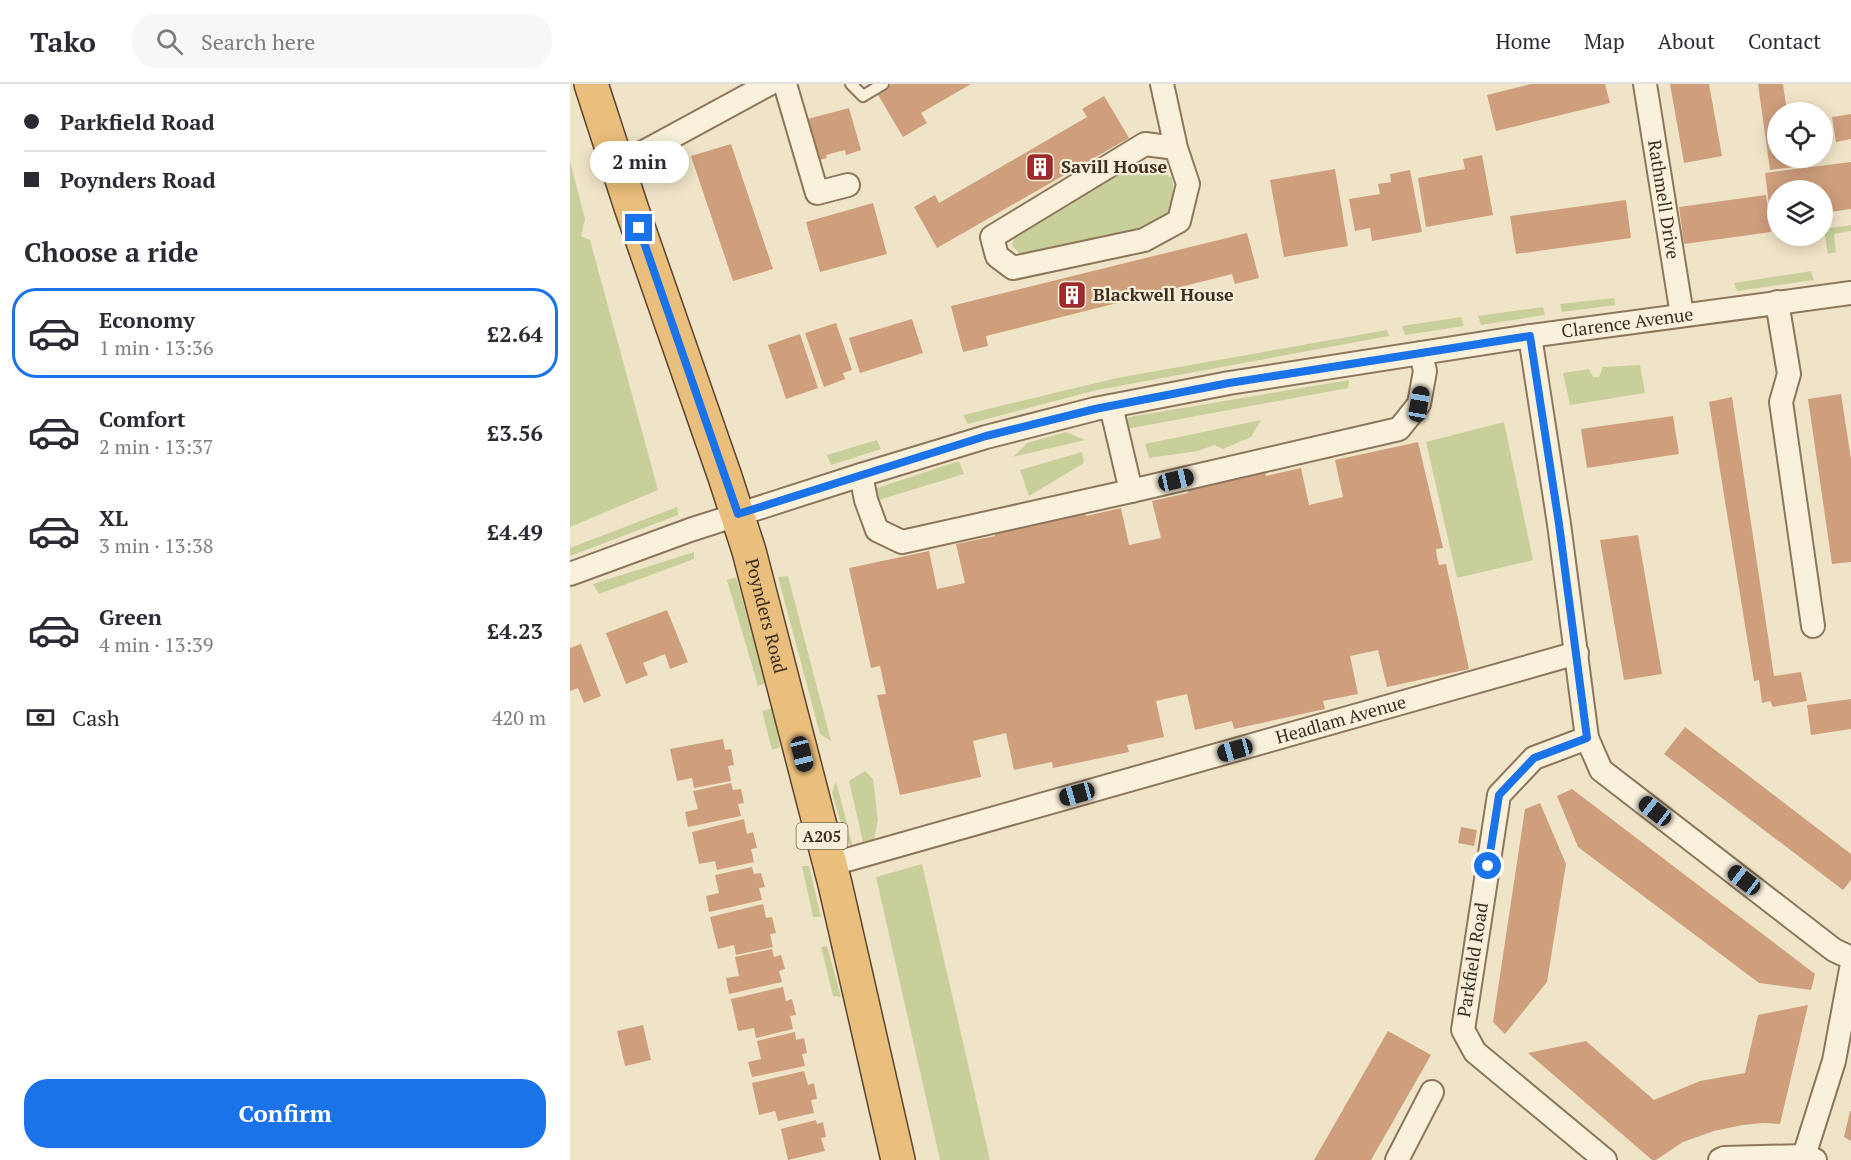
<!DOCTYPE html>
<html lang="en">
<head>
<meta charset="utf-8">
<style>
	:root { --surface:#fff; --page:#f7f7f7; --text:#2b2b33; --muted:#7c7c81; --line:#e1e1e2; --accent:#1a73e8 }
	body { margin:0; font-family:"PT Serif",serif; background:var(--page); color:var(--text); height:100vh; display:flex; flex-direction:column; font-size:22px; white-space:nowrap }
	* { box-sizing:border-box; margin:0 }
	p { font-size:20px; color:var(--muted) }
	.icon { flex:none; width:33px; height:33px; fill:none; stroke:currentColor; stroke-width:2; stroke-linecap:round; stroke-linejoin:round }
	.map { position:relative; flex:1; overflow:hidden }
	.side { display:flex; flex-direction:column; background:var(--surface); width:570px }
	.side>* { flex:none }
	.guide { display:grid; align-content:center; height:132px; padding:0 24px; background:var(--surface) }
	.controls { position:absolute; left:1197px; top:18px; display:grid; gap:12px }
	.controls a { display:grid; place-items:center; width:66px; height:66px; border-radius:50%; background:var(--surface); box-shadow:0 3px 15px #0003; font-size:30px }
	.end { position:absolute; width:27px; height:27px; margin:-14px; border:8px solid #1a73e8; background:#fff; box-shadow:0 0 0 3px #fff }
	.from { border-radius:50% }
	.bubble { position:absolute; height:42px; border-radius:21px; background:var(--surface); box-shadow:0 3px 15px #0003; font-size:20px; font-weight:600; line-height:42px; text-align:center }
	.car { position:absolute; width:18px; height:36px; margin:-18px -9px; border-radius:8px; box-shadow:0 0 4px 2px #0007; background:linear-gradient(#222 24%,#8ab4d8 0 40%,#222 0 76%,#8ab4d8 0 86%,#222 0) }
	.guide b { display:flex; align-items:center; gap:21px; height:57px; font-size:22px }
	.guide b+b { border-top:2px solid var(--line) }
	.guide i { width:15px; height:15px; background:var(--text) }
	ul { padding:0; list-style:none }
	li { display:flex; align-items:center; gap:18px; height:90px; margin:0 12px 9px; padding:0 12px; border:3px solid transparent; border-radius:24px }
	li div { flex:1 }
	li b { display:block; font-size:22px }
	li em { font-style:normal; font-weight:600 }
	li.selected { border-color:var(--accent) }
	li>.icon { width:54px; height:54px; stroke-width:1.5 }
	h2 { padding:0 24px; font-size:27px; line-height:72px }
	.pay { display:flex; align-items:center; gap:15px; height:66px; padding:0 24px; font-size:22px }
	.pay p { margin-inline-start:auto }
	.cta { display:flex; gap:12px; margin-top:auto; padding:12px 24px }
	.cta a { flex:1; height:69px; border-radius:24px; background:var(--accent); color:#fff; font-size:24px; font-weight:600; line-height:69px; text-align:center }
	header { display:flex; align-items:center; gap:36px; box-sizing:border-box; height:84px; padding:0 30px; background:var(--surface); border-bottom:2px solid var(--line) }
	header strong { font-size:28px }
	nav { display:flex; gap:33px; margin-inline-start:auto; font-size:21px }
	.search { width:420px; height:54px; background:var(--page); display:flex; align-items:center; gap:15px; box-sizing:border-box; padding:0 21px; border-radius:24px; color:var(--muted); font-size:22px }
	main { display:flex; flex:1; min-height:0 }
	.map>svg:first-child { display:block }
</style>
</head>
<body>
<header>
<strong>Tako</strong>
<div class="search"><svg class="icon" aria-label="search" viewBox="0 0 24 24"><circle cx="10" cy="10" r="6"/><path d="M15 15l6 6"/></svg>Search here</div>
<nav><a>Home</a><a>Map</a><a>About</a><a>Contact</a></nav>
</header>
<main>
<section class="side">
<div class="guide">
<b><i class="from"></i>Parkfield Road</b>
<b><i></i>Poynders Road</b>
</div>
<h2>Choose a ride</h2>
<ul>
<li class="selected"><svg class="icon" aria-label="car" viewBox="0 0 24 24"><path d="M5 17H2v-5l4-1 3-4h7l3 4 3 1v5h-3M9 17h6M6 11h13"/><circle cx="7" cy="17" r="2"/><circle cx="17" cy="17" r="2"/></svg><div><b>Economy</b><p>1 min · 13:36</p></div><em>£2.64</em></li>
<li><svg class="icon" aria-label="car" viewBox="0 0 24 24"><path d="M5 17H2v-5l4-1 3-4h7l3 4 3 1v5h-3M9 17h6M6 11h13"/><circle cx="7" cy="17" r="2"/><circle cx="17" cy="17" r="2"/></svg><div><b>Comfort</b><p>2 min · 13:37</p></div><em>£3.56</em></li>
<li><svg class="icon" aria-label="car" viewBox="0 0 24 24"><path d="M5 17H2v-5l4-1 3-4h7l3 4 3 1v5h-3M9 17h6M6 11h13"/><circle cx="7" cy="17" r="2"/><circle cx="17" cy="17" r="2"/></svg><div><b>XL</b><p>3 min · 13:38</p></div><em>£4.49</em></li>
<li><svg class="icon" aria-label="car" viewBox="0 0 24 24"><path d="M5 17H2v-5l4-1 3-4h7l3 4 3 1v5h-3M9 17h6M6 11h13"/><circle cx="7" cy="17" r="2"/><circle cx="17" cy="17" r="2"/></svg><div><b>Green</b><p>4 min · 13:39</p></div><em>£4.23</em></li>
</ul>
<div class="pay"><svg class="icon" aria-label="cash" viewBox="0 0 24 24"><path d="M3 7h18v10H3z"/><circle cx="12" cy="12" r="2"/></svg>Cash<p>420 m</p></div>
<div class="cta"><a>Confirm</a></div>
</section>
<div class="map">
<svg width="1281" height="1076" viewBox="0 0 1281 1076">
	<rect width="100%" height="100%" fill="#f0e4c8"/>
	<path fill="#c9cf9b" d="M0 77 15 135 11 152 20 156 88 406 0 443Z
		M578 79 602 94C605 118 605 121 589 140L455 176 442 161 445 150 550 86Z
		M1281 141V147L1264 150 1266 168 1258 170 1254 145Z
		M1241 187 1244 196 1167 207 1164 199Z
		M1044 214 1045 221 992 228 990 220Z
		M973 223 975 231 911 241 908 232Z
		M891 233 894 242 835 251 832 242Z
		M817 246 819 252 527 306 398 340 393 331 547 294Z
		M1070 281 1075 309 1000 321 993 289 1019 285 1023 293H1029L1033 283Z
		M779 296 778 304 546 347 559 333Z
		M691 336 681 353 653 365 644 361 628 367 579 374 575 360Z
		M934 338 963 476 887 494 856 358Z
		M496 348 515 356 443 373 457 359Z
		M307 356 311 365 261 381 257 371Z
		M512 368 514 379 459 412 450 386Z
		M389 377 394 390 305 417 301 406Z
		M107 423 108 431 0 472V464Z
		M124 468V475L29 510 23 500Z
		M218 492 261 657 250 650 208 493Z
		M166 493 196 599 188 602 157 496Z
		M203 624 210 663 202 666 192 627Z
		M295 687 303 695 308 736 304 755 293 758 279 697Z
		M266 697 283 764 276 756 262 709Z
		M352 780 420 1076H370L306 793Z
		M232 782H239L251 833H243Z
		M257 862 271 913 263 912 251 863Z"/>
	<path fill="#cf9f7d" d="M322 0H401L351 29 357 39 333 53 307 9Z
		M961 0H1035L1040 19 926 47 917 11Z
		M1100 0H1139L1152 72 1114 79Z
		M1188 0H1213L1217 28H1208V74H1223L1224 83 1200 86Z
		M534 12 559 54 367 164 344 123 365 111 369 119 517 33 512 25Z
		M279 24 291 66 276 71 275 66 256 71 257 74 242 78 230 37Z
		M1281 30V55L1266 58 1262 33Z
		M161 60 203 185 163 197 121 72Z
		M912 71 923 131 856 143 848 94 895 85 893 75Z
		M1281 78V125L1252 129V106H1208V135L1201 136 1195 89Z
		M765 85 778 162 714 173 700 96Z
		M840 86 852 148 802 157 800 144 785 147 779 115 810 110 808 100 821 98 820 90Z
		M1196 111 1201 148 1114 160 1109 123Z
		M1056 116 1061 154 946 170 940 132Z
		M303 119 317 170 250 188 236 138Z
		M677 149 689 194 665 200 662 190 416 252 418 262 393 268 381 222Z
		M342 235 353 269 290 289 279 254Z
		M266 239 282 286 273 289 275 295 254 303 235 249Z
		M230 250 248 304 216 315 198 261Z
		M1271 310 1281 375V478L1262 480 1238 315Z
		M1162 313 1204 592 1231 588 1237 617 1203 623 1200 617 1192 619 1189 596 1184 597 1139 318Z
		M1103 332 1109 370 1017 384 1011 345Z
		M848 358 873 464 866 465 867 473 869 481 876 480 899 585 817 603 808 566 780 572 788 610 753 617 755 625 664 645 662 637 625 646 617 610 586 617 594 653 557 661 559 668 483 684 482 678 444 686 436 649 403 657 411 693 330 711 307 611 316 610 310 582 301 584 279 484 359 467 367 505 395 499 386 460 425 452 423 446 514 426 516 432 551 424 559 461 591 454 582 417 618 409 617 403 695 386 696 392 731 384 739 421 773 413 765 376Z
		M1068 451 1092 590 1054 596 1030 456Z
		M97 526 118 578 100 585 95 570 73 579 78 591 56 600 36 549Z
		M11 560 31 612 14 619 8 604 0 607V564Z
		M1281 615V645L1241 651 1237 621Z
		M1115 643 1281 770V796L1273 806 1094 670Z
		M153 655 155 666 161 665 164 681 158 682 161 697 124 704 122 694 107 697 100 665Z
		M161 699 163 706 171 705 174 719 168 720 171 732 118 743 115 728 128 725 123 707Z
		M1002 705 1245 890 1241 906 1189 899 1008 763 987 712Z
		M970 719 996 780 977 898 935 950 923 938 955 725Z
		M174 735 177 750 183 748 187 764 181 765 184 778 147 786 145 777 129 780 122 748Z
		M891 743 907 746 904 762 888 759Z
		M182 783 184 790 191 789 195 803 189 804 192 816 139 828 136 812 149 809 145 791Z
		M193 820 196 834 202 833 206 849 200 850 203 863 166 871 164 861 148 865 140 833Z
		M202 865 204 873 211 871 215 885 209 887 212 898 159 910 156 894 169 892 165 873Z
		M213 903 216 917 222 915 226 931 220 932 223 945 186 954 184 944 168 947 161 915Z
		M1238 921 1210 1040 1193 1039 1173 1041 1144 1047 1113 1058 1086 1076H1082L958 969 1016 957 1084 1016 1130 997 1175 989 1188 931Z
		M73 941 81 976 55 982 47 947Z
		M818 947 861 971 801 1076H744Z
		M225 948 226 956 234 954 237 969 232 970 235 982 182 993 178 978 191 975 187 957Z
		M234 987 238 1001 244 999 247 1015 241 1016 244 1029 208 1037 205 1027 189 1031 182 999Z
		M1280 1027H1281V1057L1274 1053Z
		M246 1036 247 1040 253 1038 256 1053 251 1054 255 1067 218 1076 211 1045Z"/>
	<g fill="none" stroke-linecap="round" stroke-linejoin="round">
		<g stroke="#8d765c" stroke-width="14">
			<path id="service" d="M281 0 293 12 313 0"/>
		</g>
		<g stroke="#8d765c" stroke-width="26">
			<g id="minor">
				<path d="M215 0 247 109 278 101"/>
				<path d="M592 0 606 64 618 100 609 137 574 156 443 184 427 172 422 153 575 60 606 64"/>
				<path id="s1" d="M1075 0 1112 231"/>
				<path d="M48 82 199 0"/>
				<path d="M1207 218 1219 290 1211 318 1243 542"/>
				<path d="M960 252 989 440 1017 654 1031 686 1264 866 1281 874"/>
				<path d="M541 322 561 407 829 345 849 320 855 287 851 269"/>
				<path d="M291 391 296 416 307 446 332 458 561 407"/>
				<path id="s2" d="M0 490 120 446 291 391 416 353 525 325 659 299 960 252 1281 209"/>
				<path d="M1017 654 964 674 929 711 893 946 905 968 1035 1076"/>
				<path id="s3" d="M259 781 1007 569"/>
				<path d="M1234 1072 1264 977 1281 885"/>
				<path d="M827 1076 862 1008"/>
				<path d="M1150 1076 1154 1074 1234 1072 1245 1076"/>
			</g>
		</g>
		<g stroke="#5b4430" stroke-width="36">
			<g id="trunk">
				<path id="s4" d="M21 0 61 123 155 393 179 467 265 800 328 1076"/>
			</g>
		</g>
		<use href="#service" stroke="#faf1dc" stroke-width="10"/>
		<use href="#minor" stroke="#faf1dc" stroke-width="22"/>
		<use href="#trunk" stroke="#eabe7c" stroke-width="33"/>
	</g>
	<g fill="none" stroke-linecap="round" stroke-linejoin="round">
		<path stroke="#1a73e8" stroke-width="8" d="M69 144 168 430 416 352 525 325 659 299 960 252 989 440 1017 654 964 674 929 711 918 782"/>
	</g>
	<defs>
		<g id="building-square" transform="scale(1.5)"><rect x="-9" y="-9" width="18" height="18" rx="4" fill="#9e2a2b" stroke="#f7eed8"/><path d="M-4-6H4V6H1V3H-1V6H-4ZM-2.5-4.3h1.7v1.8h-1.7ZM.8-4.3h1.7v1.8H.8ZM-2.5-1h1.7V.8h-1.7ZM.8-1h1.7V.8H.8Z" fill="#fff"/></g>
	</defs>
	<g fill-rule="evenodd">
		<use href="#building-square" x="470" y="83"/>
		<use href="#building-square" x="502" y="211"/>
	</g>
	<g text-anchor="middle" stroke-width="4.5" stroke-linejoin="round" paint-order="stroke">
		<rect fill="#f7eed8" stroke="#756857" stroke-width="1.5" x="226.5" y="739" width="51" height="26" rx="4.5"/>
		<g font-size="16" font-weight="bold" fill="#3d2e20">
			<text x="252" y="758">A205</text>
		</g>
		<g font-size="18" font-weight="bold" fill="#3d2e20" stroke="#f7eed8" text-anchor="start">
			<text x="491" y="89">Savill House</text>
			<text x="523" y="217">Blackwell House</text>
		</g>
		<g font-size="18" fill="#3d2e20" stroke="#f7eed8">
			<text dy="6" stroke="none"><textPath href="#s1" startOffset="117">Rathmell Drive</textPath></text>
			<text dy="6" stroke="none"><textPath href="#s2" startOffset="1090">Clarence Avenue</textPath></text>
			<text dy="6" stroke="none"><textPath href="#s4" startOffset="560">Poynders Road</textPath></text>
			<text dy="6" stroke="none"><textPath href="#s3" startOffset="532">Headlam Avenue</textPath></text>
			<text transform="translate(903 876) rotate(-81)" y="6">Parkfield Road</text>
		</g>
	</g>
</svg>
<div class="controls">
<a><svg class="icon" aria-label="locate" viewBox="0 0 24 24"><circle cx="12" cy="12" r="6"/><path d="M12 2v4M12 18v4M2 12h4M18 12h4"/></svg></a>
<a><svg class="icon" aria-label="layers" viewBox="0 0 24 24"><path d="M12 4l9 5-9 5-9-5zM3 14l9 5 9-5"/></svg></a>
</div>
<i class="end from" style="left:918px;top:782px"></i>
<i class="end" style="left:69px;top:144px"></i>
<div class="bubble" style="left:20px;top:57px;width:99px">2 min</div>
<i class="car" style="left:849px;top:320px;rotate:10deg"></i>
<i class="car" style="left:606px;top:396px;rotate:77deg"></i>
<i class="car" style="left:665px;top:666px;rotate:254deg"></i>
<i class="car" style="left:232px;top:670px;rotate:166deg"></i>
<i class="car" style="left:507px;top:710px;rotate:254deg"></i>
<i class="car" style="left:1085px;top:727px;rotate:308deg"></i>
<i class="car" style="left:1174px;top:796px;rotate:308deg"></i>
</div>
</main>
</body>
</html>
